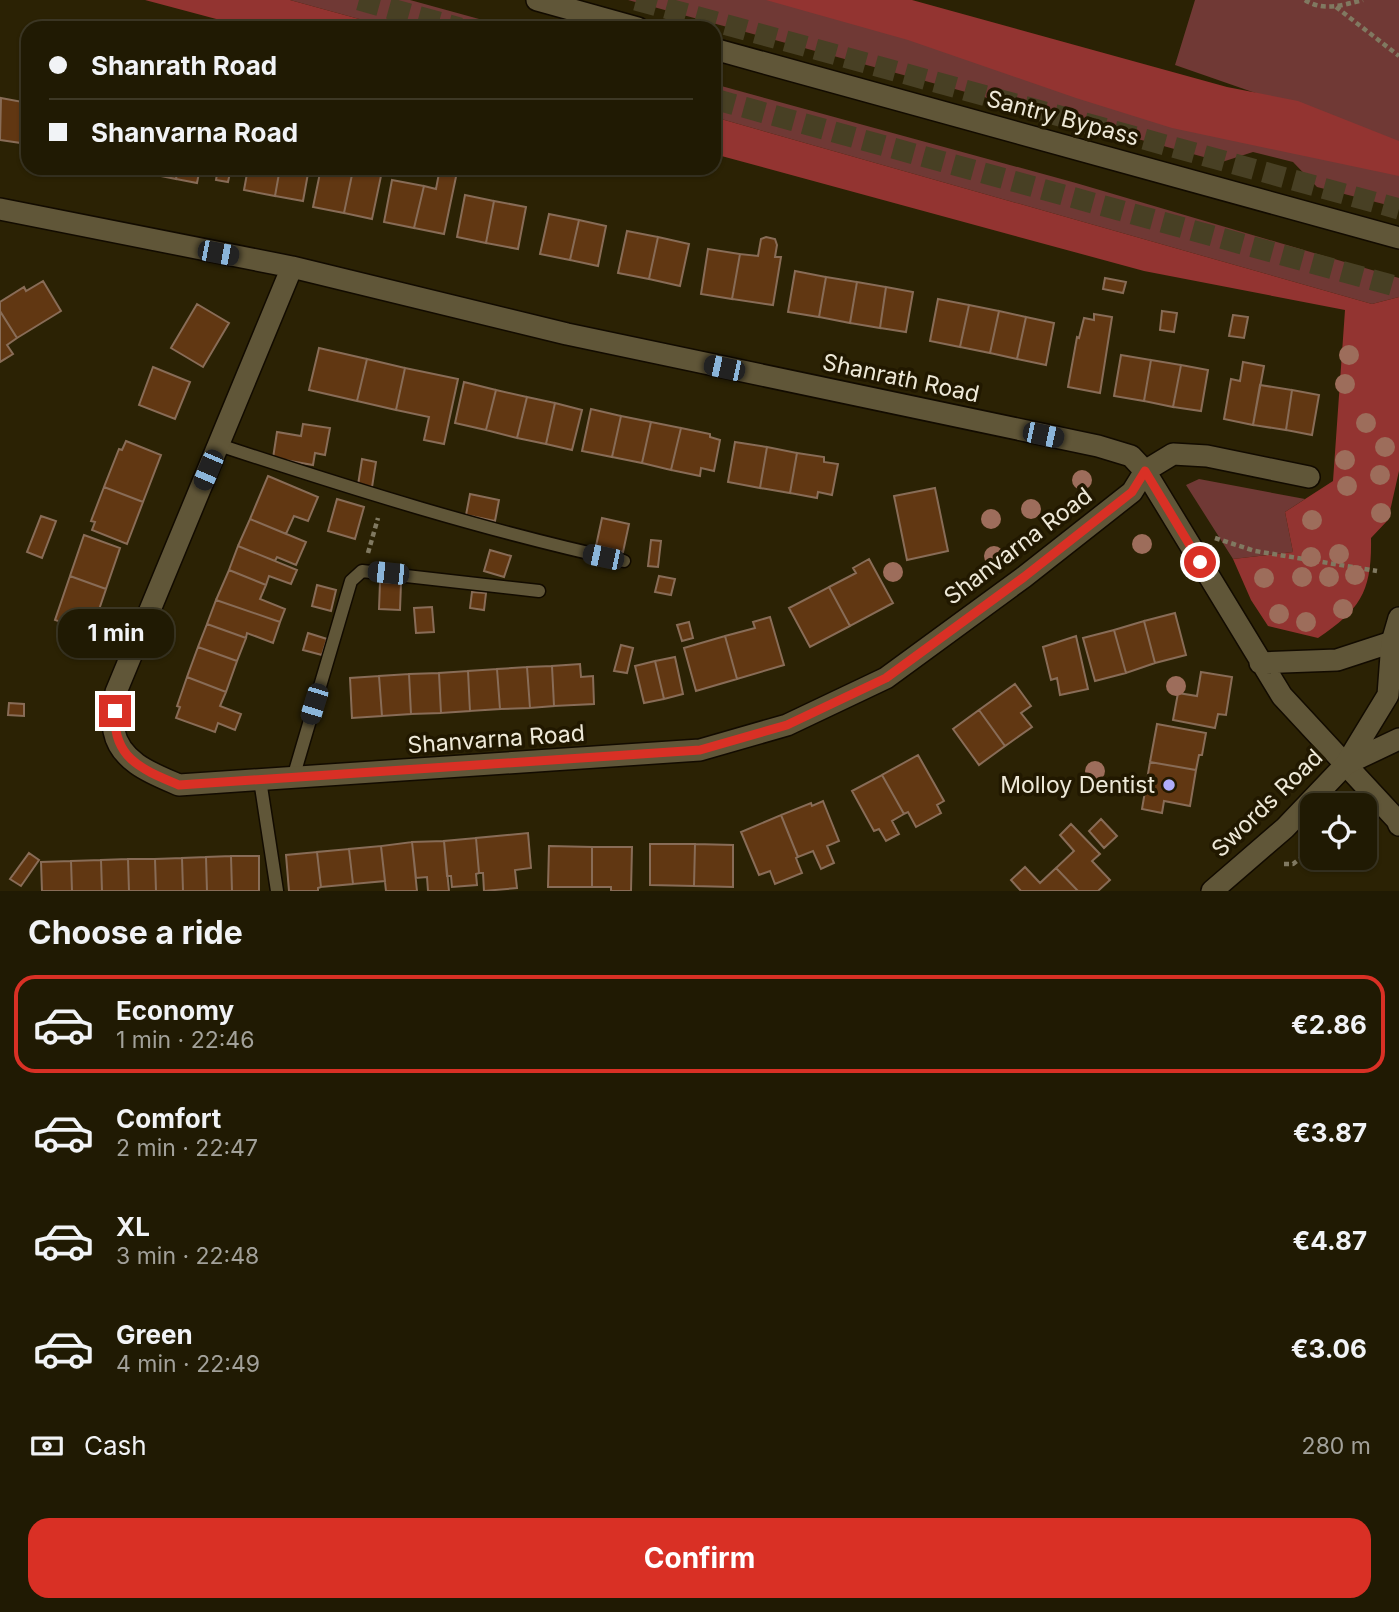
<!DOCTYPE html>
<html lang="en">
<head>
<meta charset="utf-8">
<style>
	:root { --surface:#201a03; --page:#28230d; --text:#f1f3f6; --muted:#a2a19a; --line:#3d3825; --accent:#d93025 }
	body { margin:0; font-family:Inter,sans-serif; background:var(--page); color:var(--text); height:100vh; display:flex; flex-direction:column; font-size:26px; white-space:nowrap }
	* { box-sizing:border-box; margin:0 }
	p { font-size:23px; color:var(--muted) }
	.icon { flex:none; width:38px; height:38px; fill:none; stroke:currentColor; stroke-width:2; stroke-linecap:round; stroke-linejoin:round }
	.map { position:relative; height:891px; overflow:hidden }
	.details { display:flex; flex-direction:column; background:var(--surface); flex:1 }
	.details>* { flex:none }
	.guide { position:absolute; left:21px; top:21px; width:700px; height:154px; border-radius:21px; box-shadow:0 2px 5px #0004,0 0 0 2px var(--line); display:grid; align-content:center; height:154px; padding:0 28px; background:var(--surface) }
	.buttons { position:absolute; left:1300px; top:793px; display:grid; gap:14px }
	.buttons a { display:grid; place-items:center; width:77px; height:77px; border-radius:14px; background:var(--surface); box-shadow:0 2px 5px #0004,0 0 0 2px var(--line); font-size:35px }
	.end { position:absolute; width:32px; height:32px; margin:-16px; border:9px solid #d93025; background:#fff; box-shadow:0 0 0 4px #fff }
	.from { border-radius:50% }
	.bubble { position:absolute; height:49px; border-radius:21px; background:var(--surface); box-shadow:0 2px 5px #0004,0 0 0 2px var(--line); font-size:23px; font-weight:700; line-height:49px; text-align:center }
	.car { position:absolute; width:21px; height:42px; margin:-21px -10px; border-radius:9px; box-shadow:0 0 5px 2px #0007; background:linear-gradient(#222 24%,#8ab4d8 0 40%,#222 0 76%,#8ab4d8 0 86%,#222 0) }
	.guide b { display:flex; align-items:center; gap:24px; height:66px; font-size:26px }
	.guide b+b { border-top:2px solid var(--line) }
	.guide i { width:18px; height:18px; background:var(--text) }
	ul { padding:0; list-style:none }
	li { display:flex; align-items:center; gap:21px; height:98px; margin:0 14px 10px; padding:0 14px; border:4px solid transparent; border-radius:21px }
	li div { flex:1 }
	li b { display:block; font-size:26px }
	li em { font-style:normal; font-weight:700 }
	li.selected { border-color:var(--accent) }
	li>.icon { width:63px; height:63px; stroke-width:1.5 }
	h2 { padding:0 28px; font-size:32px; line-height:84px }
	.pay { display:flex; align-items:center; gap:18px; height:77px; padding:0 28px; font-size:26px }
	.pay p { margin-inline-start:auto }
	.button { display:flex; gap:14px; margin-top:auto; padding:14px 28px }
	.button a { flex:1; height:80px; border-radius:21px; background:var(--accent); color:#fff; font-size:28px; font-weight:700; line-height:80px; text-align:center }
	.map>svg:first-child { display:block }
</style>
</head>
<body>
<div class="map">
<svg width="1399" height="891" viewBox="0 0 1399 891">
	<rect width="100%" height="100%" fill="#2b2204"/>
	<path fill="#703935" d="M290 0H410L512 28H392Z
		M628 0H772L1399 172V208L1317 187 1293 162 1253 152 1222 162Z
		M1195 0H1399V143L1175 65Z
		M714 84 1076 183 1399 278V297L1372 304 714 117Z
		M1199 479 1305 499 1285 512 1293 552 1233 559 1186 485Z"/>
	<path fill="#933431" d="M145 0H290L392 28H250Z
		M766 0H912L1227 87 1298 101 1399 141V176L1172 128 1076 98 908 40Z
		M714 117 1372 304 1399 297V471L1388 520 1371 538C1372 591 1361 609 1318 638L1268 626 1251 600 1233 559 1293 552 1285 512 1333 481 1345 310 1144 271 714 154Z"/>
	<path fill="#613712" stroke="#886c57" stroke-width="2" d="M1 98 28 103V144L0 140Z
		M153 168H178L176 179 151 174Z
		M178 168H200L197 183 176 179Z
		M218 168H231L228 182 216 180Z
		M248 168H280L275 196 244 190Z
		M280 168H309L303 201 275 196Z
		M321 168 353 170 344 213 313 207Z
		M440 168 457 172 444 234 414 228 424 186 436 189Z
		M353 170 381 176 372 219 344 213Z
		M392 180 424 186 414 228 384 222Z
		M465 195 494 201 486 243 457 237Z
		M494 201 526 207 518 249 486 243Z
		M549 214 579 220 570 260 540 254Z
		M579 220 606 226 598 266 570 260Z
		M627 231 658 237 649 279 618 273Z
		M658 237 689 244 680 286 649 279Z
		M766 237 775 239 777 245 775 257H781L773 305 732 299 740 254 758 256 761 239Z
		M708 249 740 254 732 299 701 294Z
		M795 271 826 277 819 317 788 312Z
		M826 277 857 282 850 323 819 317Z
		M1105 278 1126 282 1123 293 1103 289Z
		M43 281 61 311 17 338 0 311V302L24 287 26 291Z
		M857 282 886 287 880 328 850 323Z
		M886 287 913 292 906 332 880 328Z
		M938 299 969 305 960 347 930 341Z
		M197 304 229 323 203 367 171 348Z
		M969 305 999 311 990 353 960 347Z
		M0 311 17 338 7 345 13 354 0 362Z
		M999 311 1026 317 1017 359 990 353Z
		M1162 311 1177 313 1174 332 1160 330Z
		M1094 314 1112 317 1100 393 1068 387 1077 337 1079 338 1084 318 1094 320Z
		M1233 315 1248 317 1244 338 1229 336Z
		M1026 317 1054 323 1046 365 1017 359Z
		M319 348 367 359 357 401 309 390Z
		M1121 355 1151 360 1144 401 1114 396Z
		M367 359 405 368 396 410 357 401Z
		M1151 360 1181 365 1173 407 1144 401Z
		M1243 362 1264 366 1253 425 1224 419 1231 379 1240 381Z
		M1181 365 1208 370 1201 411 1173 407Z
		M153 367 190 382 175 419 139 405Z
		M405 368 458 379 444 444 424 440 429 417 396 410Z
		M464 382 496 390 486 430 455 423Z
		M1260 385 1292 390 1286 430 1253 425Z
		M496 390 527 397 517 438 486 430Z
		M1292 390 1319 395 1312 435 1286 430Z
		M527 397 555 403 546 444 517 438Z
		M555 403 582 410 572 450 546 444Z
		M591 409 621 416 612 457 582 451Z
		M621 416 651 422 642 463 612 457Z
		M651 422 681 428 671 470 642 463Z
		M303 424 330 428 325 455 315 453 313 465 273 458 277 432 301 436Z
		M681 428 710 434V437L720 440 714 471 701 468 700 476 671 470Z
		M126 441 161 455 143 502 104 487 119 449 122 450Z
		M735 442 767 447 760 488 728 482Z
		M767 447 797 453 790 493 760 488Z
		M797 453 824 457V462L838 464 832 495 818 492 817 498 790 493Z
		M362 459 376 462 372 487 358 485Z
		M268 476 318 497 308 521 294 516 286 534 250 519Z
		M104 487 143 502 127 544 92 530 95 522 91 521Z
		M935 488 948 551 907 560 894 496Z
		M470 494 499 500 495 521 466 515Z
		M337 499 364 507 355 539 328 531Z
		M41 516 56 521 42 558 27 552Z
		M602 518 629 524 623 552 596 546Z
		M250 519 306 542 296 565 277 557 275 561 238 546Z
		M84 535 120 548 106 589 70 576Z
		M651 540 661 541 658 567 648 566Z
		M238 546 297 570 291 584 269 576 266 585 229 570Z
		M490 550 511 556 504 577 484 571Z
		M869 559 893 603 850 626 829 587 856 573 853 568Z
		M229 570 266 585 260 599 285 609 280 622 216 600Z
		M70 576 106 589 91 633 55 620Z
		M659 576 675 579 671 595 655 592Z
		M380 582 401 583 400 610 379 609Z
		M317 585 336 590 331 611 312 606Z
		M829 587 850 626 810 647 789 608Z
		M472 592 486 593 484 610 470 608Z
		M216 600 280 622 273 643 247 633 246 638 207 624Z
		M432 607 434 632 416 633 414 608Z
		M1175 613 1186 655 1155 663 1144 621Z
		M770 617 784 665 737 679 725 636 755 628 753 622Z
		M1144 621 1155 663 1126 673 1114 630Z
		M689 622 693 638 682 641 677 625Z
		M207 624 246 638 237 661 198 647Z
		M1114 630 1126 673 1095 681 1083 638Z
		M308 633 327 639 322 655 303 650Z
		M725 636 737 679 696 691 684 648Z
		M1076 636 1088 689 1060 695 1057 678 1051 680 1043 647Z
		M621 645 633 648 627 673 614 671Z
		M198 647 237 661 226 692 187 677Z
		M675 657 683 694 664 699 655 661Z
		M655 661 664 699 644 703 635 666Z
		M580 664 581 677 593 676 594 704 554 706 552 666Z
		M552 666 554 706 530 708 527 667Z
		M527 667 530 708 500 709 497 669Z
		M497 669 500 709 470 711 468 671Z
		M468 671 470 711 441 713 439 673Z
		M1201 672 1232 677 1226 715 1218 714 1215 728 1173 720 1178 693 1197 696Z
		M439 673 441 713 411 714 409 674Z
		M409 674 411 714 382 716 379 676Z
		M379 676 382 716 352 718 350 678Z
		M187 677 226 692 220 706 241 714 235 730 218 723 215 732 176 718 180 707 177 706Z
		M1015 684 1031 706 1021 713 1032 727 1005 746 979 710Z
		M9 703 24 704V716L8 715Z
		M979 710 1005 746 979 765 953 729Z
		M1157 724 1206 733 1202 755H1199L1196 770 1150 762Z
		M918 755 944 801 937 805 941 813 916 827 908 812 904 814 882 775Z
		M1150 762 1196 770 1190 806 1164 801 1162 813 1142 809Z
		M882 775 904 814 892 821 899 834 886 841 879 829 874 831 852 791Z
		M823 801 839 841 827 846 834 863 821 869 813 851 798 857 781 815 811 803 812 806Z
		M781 815 798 857 796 858 802 873 775 884 770 871 759 875 741 832Z
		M1101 819 1117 836 1104 848 1089 831Z
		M1071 824 1100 854 1092 861 1110 880 1098 891H1078L1056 868 1074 851 1060 835Z
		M528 833 531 868 515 870 517 888 484 891 483 873H479L476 838Z
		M476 838 479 873 476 874 477 885 452 887 451 876H447L444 841Z
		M444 841 449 891H428L427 877 416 878 412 842Z
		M412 842 417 891H386L381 846Z
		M650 844H695L694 886 650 885Z
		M695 844 733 845V887L694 886Z
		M381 846 385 881 353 884 349 849Z
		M549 846 592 847V887H548Z
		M592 847H632L631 891H611V887H592Z
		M349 849 353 884 321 887 317 852Z
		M317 852 321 887 318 888V891H289L286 855Z
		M29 853 39 860 21 886 10 879Z
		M231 856H259V891H232Z
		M231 856 232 891H207L206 857Z
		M206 857 207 891H183L182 858Z
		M182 858 183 891H156L155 859Z
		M128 859H155L156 891H129Z
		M128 859 129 891H102L101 860Z
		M101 860 102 891H72L71 861Z
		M71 861 72 891H42L41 862Z
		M1025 867 1040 883 1056 868 1078 891H1021L1011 880Z"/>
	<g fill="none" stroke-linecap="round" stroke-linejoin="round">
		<path stroke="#484024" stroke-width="21" stroke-dasharray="21 10" stroke-linecap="butt" d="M359 0 460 28
			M636 0 1399 209
			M714 99 1399 287"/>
		<g stroke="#120b00" stroke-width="15">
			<path id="lane" d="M219 445C353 489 486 531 624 561
				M293 778 351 581 362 571 539 591
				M260 780 277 891"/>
		</g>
		<g stroke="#120b00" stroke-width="24">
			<path id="street" d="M0 209 292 267 567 334 1098 446 1131 456 1145 471 1282 696 1397 820 1399 825
				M292 267 116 692C116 704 112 720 114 731 120 762 153 774 179 785L700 750 787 725 886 678 1024 577 1132 492 1145 471 1173 454 1207 456 1309 477
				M1260 663 1337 660 1392 642"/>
		</g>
		<g stroke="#120b00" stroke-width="24">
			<path id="secondary" d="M537 0 638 28
				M714 49 1399 238
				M1346 764 1388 695 1392 642 1399 618
				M1212 891 1285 828 1346 764 1399 739"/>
		</g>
		<path stroke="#807961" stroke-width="4.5" stroke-dasharray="5 3.5" stroke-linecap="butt" d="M1305 0C1324 12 1342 5 1363 0
			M1336 7 1399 56
			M1215 538 1255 551 1377 571
			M368 553 378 518
			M1284 864H1293L1312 849"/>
		<use href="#lane" stroke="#605638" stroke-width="12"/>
		<use href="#street" stroke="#605638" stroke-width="21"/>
		<use href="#secondary" stroke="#605638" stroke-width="21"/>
	</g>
	<g fill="#9d6d5b">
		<circle cx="1349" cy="355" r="10"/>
		<circle cx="1345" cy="384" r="10"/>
		<circle cx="1366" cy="423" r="10"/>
		<circle cx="1385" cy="447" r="10"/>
		<circle cx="1345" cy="460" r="10"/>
		<circle cx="1380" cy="475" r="10"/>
		<circle cx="1082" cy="480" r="10"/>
		<circle cx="1347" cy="486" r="10"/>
		<circle cx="1031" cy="509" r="10"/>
		<circle cx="1381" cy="513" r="10"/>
		<circle cx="991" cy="519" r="10"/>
		<circle cx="1312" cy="520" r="10"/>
		<circle cx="1142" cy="544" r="10"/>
		<circle cx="1339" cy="554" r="10"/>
		<circle cx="994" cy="556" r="10"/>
		<circle cx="1311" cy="557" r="10"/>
		<circle cx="893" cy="572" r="10"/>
		<circle cx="1355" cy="575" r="10"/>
		<circle cx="1302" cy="577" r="10"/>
		<circle cx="1329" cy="577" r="10"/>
		<circle cx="1264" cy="578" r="10"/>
		<circle cx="1343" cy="609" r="10"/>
		<circle cx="1279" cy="614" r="10"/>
		<circle cx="1306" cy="622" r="10"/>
		<circle cx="1176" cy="686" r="10"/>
		<circle cx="1095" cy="771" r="10"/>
	</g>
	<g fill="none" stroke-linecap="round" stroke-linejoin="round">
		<path stroke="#d93025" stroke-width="9" d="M115 711C112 758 141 769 179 785L700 750 787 725 886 678 1024 577 1132 492 1145 471 1200 562"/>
	</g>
	<circle fill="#b0adfa" stroke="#211800" stroke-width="2.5" cx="1169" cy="785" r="7"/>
	<g text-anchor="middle" stroke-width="7" stroke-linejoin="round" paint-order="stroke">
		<g font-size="23" fill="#eee9d8" stroke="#211800">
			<text transform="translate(1063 118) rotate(15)" y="8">Santry Bypass</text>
			<text transform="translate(901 378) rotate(12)" y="8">Shanrath Road</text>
			<text transform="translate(1018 546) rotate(-37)" y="8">Shanvarna Road</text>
			<text transform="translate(496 739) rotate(-4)" y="8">Shanvarna Road</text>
			<text transform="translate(1267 803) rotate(-44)" y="8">Swords Road</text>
		</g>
		<g font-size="23" fill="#eee9d8" stroke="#211800" text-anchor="end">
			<text x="1155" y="793">Molloy Dentist</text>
		</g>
	</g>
</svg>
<div class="buttons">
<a><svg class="icon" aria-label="locate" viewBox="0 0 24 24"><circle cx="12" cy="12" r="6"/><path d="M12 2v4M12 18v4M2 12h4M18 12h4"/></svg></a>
</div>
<i class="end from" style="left:1200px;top:562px"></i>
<i class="end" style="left:115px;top:711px"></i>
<div class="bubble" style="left:58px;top:609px;width:116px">1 min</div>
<i class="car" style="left:218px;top:253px;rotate:101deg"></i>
<i class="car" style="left:724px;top:368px;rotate:282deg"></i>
<i class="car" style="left:1043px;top:435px;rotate:102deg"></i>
<i class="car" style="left:208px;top:470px;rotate:203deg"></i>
<i class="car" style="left:603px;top:557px;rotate:282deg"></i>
<i class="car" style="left:388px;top:573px;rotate:276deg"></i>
<i class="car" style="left:314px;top:704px;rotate:197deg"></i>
<div class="guide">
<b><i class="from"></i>Shanrath Road</b>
<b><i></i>Shanvarna Road</b>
</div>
</div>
<section class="details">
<h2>Choose a ride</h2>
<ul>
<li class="selected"><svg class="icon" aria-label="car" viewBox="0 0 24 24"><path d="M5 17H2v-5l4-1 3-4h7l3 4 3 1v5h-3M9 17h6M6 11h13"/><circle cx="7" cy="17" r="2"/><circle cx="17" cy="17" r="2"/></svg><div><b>Economy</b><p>1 min · 22:46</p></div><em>€2.86</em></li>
<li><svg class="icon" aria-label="car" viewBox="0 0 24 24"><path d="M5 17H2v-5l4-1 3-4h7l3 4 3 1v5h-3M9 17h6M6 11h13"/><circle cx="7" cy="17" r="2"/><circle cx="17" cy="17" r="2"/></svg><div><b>Comfort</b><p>2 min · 22:47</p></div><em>€3.87</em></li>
<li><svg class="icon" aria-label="car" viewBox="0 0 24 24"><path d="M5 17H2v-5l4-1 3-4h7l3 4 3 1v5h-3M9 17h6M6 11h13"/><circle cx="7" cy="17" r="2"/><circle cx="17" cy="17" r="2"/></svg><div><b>XL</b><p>3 min · 22:48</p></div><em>€4.87</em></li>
<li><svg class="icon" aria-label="car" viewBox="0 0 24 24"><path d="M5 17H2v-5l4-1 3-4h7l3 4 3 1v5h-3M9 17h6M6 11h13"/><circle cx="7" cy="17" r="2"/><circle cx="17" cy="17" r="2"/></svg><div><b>Green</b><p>4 min · 22:49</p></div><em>€3.06</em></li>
</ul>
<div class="pay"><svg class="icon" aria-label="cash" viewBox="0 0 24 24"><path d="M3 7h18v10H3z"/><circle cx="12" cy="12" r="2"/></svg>Cash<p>280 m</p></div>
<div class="button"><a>Confirm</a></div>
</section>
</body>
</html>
